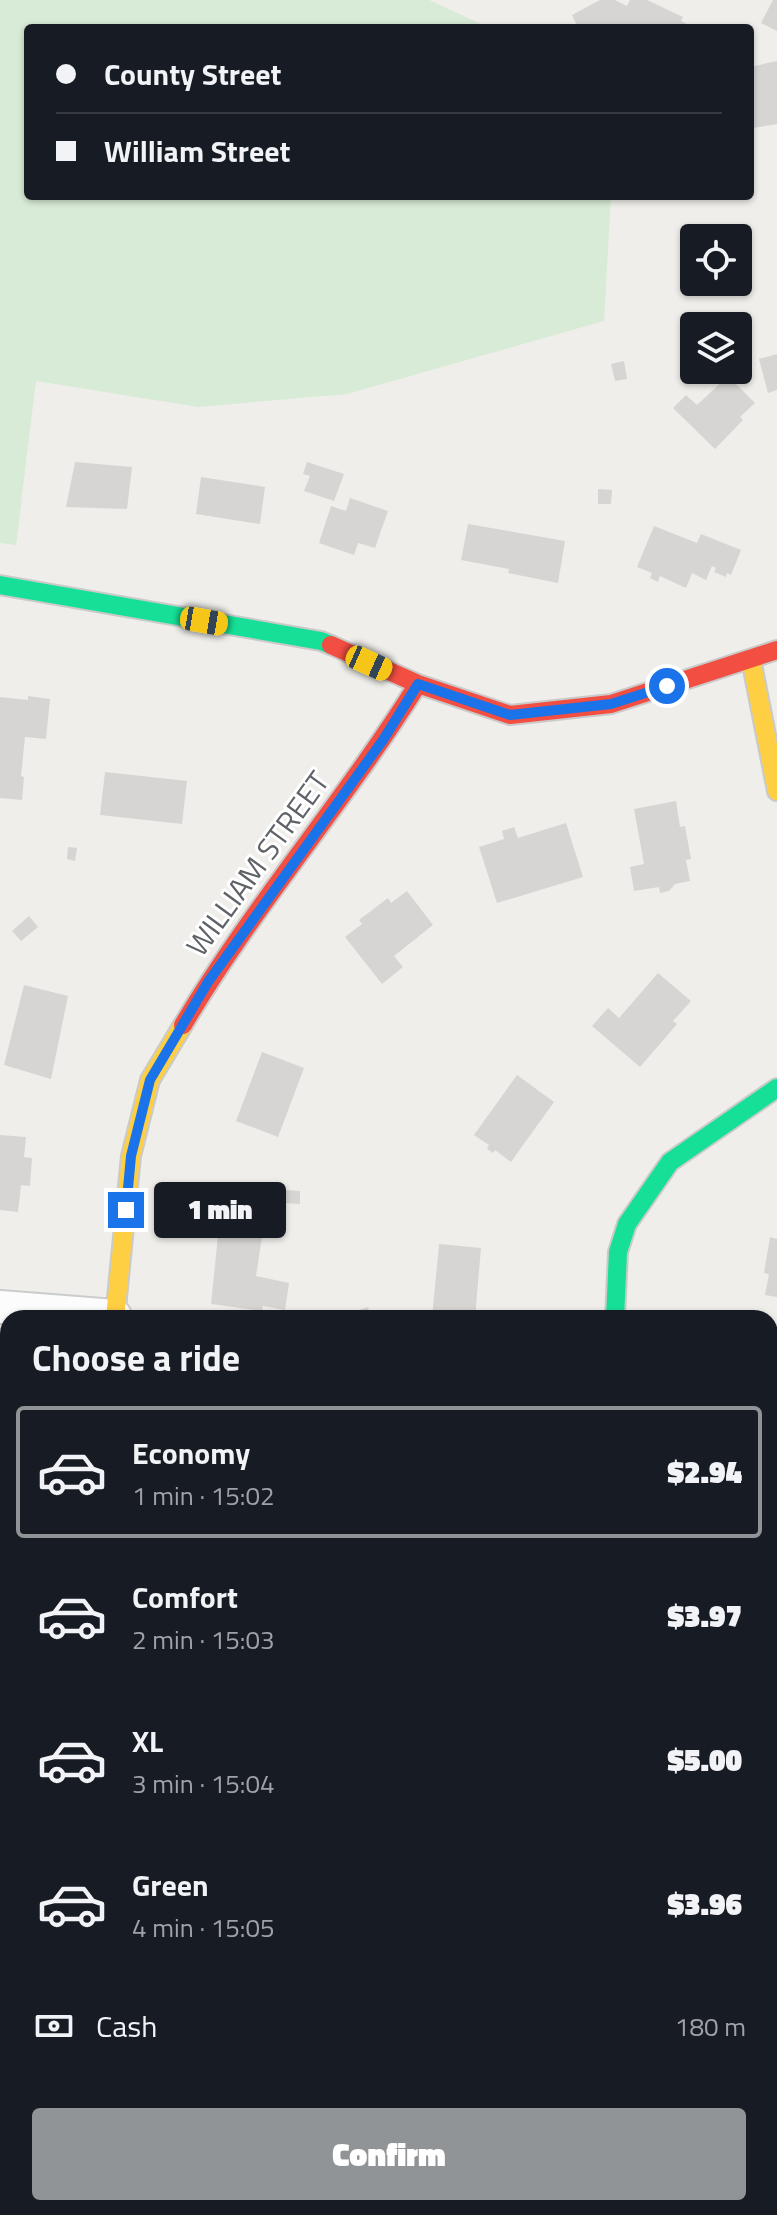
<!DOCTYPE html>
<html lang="en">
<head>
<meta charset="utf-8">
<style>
	:root { --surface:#171b24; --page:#20242c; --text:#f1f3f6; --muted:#9ea1a6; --line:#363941; --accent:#919496 }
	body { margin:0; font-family:"Titillium Web",sans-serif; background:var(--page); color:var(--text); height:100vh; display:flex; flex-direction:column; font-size:30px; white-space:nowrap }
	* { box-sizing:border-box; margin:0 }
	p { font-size:26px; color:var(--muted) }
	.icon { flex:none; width:44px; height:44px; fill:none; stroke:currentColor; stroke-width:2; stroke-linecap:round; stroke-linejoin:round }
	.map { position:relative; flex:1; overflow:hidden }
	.drawer { position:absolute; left:0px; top:1310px; width:778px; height:906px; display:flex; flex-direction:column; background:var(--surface); border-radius:24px 24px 0 0; box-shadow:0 2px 6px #0004 }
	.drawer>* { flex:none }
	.guide { position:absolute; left:24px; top:24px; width:730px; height:176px; border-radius:8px; box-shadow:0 2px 6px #0004; display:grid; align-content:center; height:176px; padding:0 32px; background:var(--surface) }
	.fabs { position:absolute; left:680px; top:224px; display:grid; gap:16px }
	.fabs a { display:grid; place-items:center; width:72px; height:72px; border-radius:8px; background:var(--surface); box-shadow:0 2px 6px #0004; font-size:40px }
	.end { position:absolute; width:36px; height:36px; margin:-18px; border:10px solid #1a73e8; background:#fff; box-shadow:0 0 0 4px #fff }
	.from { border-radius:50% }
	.bubble { position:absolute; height:56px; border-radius:8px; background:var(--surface); box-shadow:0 2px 6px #0004; font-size:26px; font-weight:800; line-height:56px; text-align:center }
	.car { position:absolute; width:24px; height:48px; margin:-24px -12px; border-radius:10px; box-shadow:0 0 6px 2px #0007; background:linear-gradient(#f5c518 24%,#345 0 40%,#f5c518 0 76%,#345 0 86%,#f5c518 0) }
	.guide b { display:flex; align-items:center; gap:28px; height:76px; font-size:30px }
	.guide b+b { border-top:2px solid var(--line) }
	.guide i { width:20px; height:20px; background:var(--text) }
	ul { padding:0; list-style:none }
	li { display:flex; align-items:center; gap:24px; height:132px; margin:0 16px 12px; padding:0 16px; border:4px solid transparent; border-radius:8px }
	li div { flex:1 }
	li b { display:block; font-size:30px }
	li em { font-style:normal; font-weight:800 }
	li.on { border-color:var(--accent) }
	li>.icon { width:72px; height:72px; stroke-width:1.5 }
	h2 { padding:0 32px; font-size:36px; line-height:96px }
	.pay { display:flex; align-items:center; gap:20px; height:88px; padding:0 32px; font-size:30px }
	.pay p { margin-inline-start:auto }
	.primary-button { display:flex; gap:16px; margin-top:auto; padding:16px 32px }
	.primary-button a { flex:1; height:92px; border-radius:8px; background:var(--accent); color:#fff; font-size:32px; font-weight:800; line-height:92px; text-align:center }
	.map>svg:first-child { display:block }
</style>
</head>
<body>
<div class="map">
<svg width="777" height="2215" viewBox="0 0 777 2215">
	<rect width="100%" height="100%" fill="#efeeea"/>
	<path fill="#d8ebd6" d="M0 0H429L490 28H28V196H611L604 321 347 394 198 407 36 381 16 545 0 543Z"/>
	<path fill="#d6d5d3" d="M600 0H615L627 6 630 0H647L683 17 681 21 695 28H578L572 15Z
		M773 0H777V31L761 23Z
		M777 61V124L753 128 750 67Z
		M777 354V390L768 393 759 359Z
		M624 361 627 379 615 381 611 364Z
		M728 376 755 403 740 417 743 420 715 449 673 408 686 395 697 405Z
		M75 462 132 467 127 509 66 507Z
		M307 462 344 474 334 501 304 491 310 476 303 474Z
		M201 477 265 487 260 524 196 514Z
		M598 489 612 490 611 504H598Z
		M350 498 388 511 375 548 358 543 354 555 319 543 331 506 346 511Z
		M468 524 565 541 558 583 508 573 509 569 461 560Z
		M654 526 697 543 701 534 741 550 731 575 727 573 726 577 714 572 716 568 712 566 706 580 692 573 686 588 660 576 658 582 650 578 652 573 637 567Z
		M28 696 50 699 46 739 25 737 21 776 24 777 22 800 0 798V697L28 700Z
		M105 772 187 781 182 824 100 815Z
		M676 801 680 827 685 826 691 859 686 860 690 881 675 884 669 891 660 893 659 887 634 891 630 867 644 864 634 809Z
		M566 823 583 877 497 903 479 847 504 839 502 831 514 827 518 838Z
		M68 847 77 848 75 861 67 859Z
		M407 891 433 925 394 956 403 967 382 984 345 937 362 924 359 920 388 898 391 903Z
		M29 916 38 927 21 941 12 931Z
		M658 973 691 1001 673 1021 677 1024 640 1067 592 1026 608 1008 619 1018Z
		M24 985 68 996 51 1079 4 1065Z
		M262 1052 304 1068 278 1137 236 1121Z
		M517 1075 554 1102 511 1162 495 1150 493 1153 487 1149 489 1145 474 1135Z
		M0 1135 26 1137 24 1157 32 1158 30 1186 21 1185 18 1212 0 1210Z
		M285 1190 300 1191V1204L285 1203Z
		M222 1197 267 1204 256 1276 289 1283 285 1310 263 1306 262 1311 211 1304Z
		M770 1237 777 1239V1297L765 1295 769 1274 764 1273Z
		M439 1244 481 1248 475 1318H432Z
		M368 1307 371 1318H355L353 1312Z
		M0 1424 8 1425 7 1453 0 1452Z
		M0 2077 8 2095V2139L0 2144Z
		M586 2208H630L629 2215H584Z"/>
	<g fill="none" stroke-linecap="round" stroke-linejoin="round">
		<g stroke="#cbcccc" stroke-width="36">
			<path id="street" d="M0 1307 115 1316
				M0 1809 8 1819
				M136 2208 138 2215
				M485 2215 488 2208"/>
		</g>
		<g stroke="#cacacb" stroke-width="22">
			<path id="fast" d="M0 585 321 641 331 645
				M615 1318 618 1252 627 1224 670 1162 777 1088"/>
		</g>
		<g stroke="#cacacb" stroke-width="22">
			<path id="slow" d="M751 659 777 791
				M115 1318 131 1156 150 1080 183 1025"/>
		</g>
		<g stroke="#cacacb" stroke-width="22">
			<path id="jam" d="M331 645 418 684 510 715 611 704 777 650
				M183 1025C253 906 345 801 418 684
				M0 1624 8 1616"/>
		</g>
		<use href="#street" stroke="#fdfcfc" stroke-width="32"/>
		<use href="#fast" stroke="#16e098" stroke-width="18"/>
		<use href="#slow" stroke="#ffcf43" stroke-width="18"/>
		<use href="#jam" stroke="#f24e42" stroke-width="18"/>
	</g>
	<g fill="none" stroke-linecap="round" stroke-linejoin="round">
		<path stroke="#1a73e8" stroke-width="10" d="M126 1210 131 1156 150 1080 208 982 383 740 418 684 510 715 611 704 667 686"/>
	</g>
	<g text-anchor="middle" stroke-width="6" stroke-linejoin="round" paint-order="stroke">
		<g font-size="30" fill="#5f6368" stroke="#fff">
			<text transform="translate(258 864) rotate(-54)" y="10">WILLIAM STREET</text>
		</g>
	</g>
</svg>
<div class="fabs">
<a><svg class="icon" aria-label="locate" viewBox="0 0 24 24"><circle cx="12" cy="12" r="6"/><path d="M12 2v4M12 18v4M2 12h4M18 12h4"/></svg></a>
<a><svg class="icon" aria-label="layers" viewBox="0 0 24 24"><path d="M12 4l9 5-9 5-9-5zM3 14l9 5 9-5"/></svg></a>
</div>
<i class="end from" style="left:667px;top:686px"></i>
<i class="end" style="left:126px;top:1210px"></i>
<div class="bubble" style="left:154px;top:1182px;width:132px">1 min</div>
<i class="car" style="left:204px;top:621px;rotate:100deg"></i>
<i class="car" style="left:369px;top:663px;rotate:114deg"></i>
<div class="guide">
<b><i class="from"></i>County Street</b>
<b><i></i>William Street</b>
</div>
<section class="drawer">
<h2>Choose a ride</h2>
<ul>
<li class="on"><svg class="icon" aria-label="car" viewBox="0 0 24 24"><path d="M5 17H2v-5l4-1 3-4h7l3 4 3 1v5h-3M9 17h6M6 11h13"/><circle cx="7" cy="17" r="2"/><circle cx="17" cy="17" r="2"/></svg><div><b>Economy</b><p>1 min · 15:02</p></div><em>$2.94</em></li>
<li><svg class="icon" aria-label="car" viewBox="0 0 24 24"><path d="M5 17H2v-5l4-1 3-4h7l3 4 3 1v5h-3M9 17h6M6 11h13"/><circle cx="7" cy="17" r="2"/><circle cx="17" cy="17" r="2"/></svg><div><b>Comfort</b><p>2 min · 15:03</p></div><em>$3.97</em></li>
<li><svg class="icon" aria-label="car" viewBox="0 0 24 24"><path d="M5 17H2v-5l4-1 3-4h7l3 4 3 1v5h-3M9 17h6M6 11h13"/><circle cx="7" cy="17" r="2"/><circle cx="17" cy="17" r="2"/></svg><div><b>XL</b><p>3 min · 15:04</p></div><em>$5.00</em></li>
<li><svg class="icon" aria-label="car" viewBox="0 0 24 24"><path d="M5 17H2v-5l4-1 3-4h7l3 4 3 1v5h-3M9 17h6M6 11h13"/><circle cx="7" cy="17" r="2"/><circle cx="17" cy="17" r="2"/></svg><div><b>Green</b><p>4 min · 15:05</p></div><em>$3.96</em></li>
</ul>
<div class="pay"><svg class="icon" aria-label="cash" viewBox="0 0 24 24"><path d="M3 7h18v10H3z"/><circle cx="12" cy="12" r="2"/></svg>Cash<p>180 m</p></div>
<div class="primary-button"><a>Confirm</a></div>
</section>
</div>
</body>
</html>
